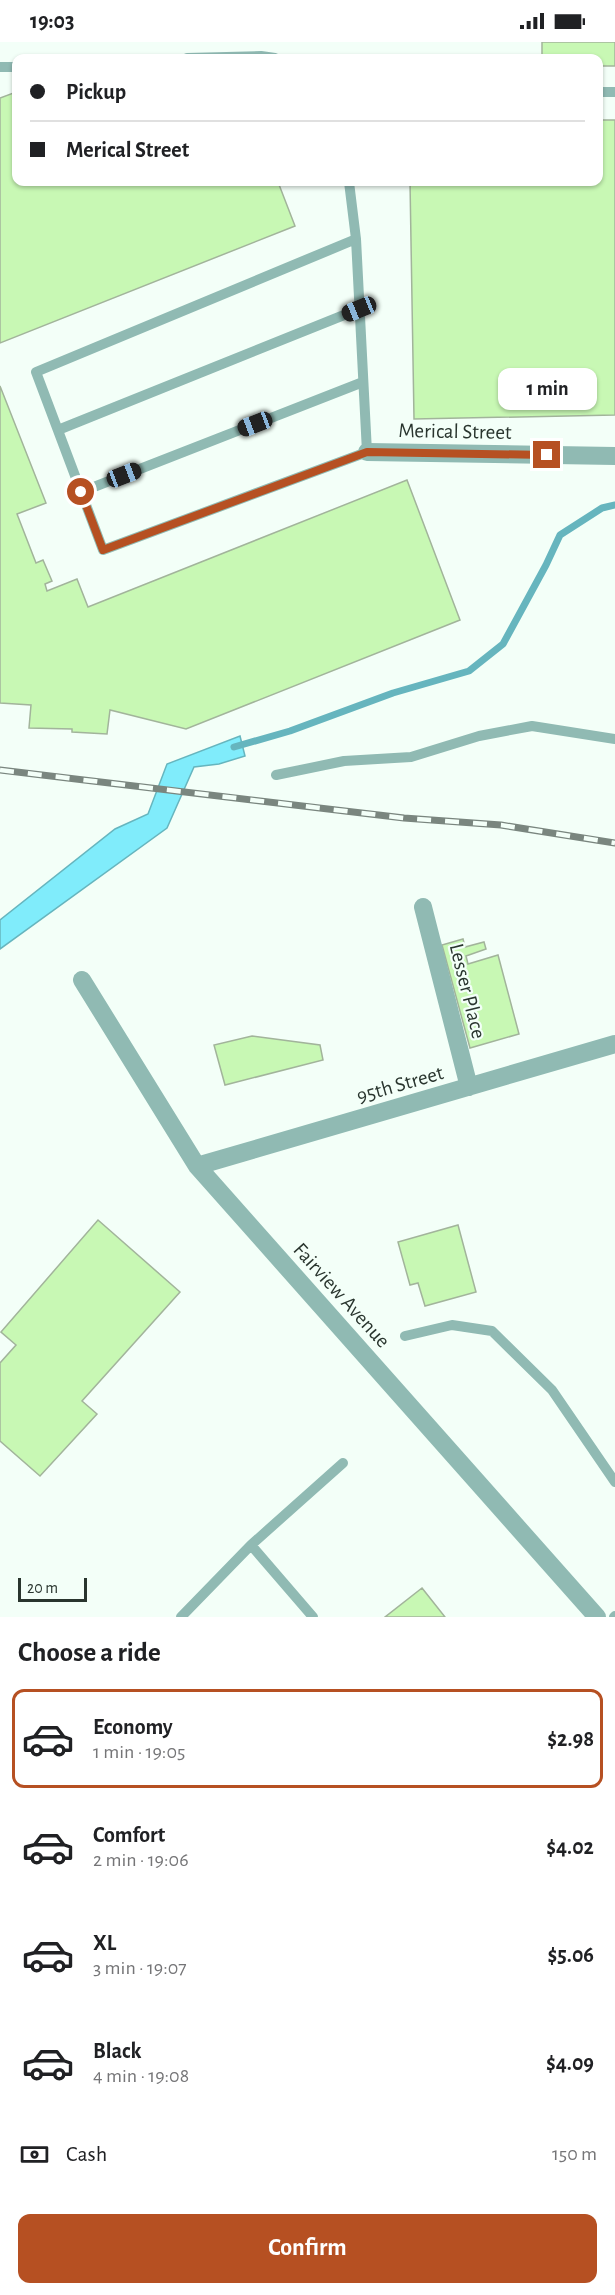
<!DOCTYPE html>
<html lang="en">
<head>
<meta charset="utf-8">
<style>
	:root { --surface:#fff; --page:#f2f2f2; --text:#202124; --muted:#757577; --line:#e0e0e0; --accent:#b65022 }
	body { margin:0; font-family:"Alegreya Sans",sans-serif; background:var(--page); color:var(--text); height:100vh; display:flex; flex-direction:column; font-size:22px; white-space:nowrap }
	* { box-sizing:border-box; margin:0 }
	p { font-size:20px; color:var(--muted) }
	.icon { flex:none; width:33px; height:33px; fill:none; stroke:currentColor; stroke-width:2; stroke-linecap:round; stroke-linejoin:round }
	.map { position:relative; height:1575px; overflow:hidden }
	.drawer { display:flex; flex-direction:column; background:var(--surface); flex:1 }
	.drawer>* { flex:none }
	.top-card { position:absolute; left:12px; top:12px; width:591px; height:132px; border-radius:12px; box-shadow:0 2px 4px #0004; display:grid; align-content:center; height:132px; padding:0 18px; background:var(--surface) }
	.scale { position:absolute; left:18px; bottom:15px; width:69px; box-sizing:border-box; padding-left:6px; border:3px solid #29352e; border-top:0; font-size:16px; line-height:21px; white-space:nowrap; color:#29352e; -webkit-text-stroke:4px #f3fff8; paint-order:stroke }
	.end { position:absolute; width:27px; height:27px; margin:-14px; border:8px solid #b65022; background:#fff; box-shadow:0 0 0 3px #fff }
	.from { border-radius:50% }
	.bubble { position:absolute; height:42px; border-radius:12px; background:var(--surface); box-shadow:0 2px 4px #0004; font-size:20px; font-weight:600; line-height:42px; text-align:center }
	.car { position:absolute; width:18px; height:36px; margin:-18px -9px; border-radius:8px; box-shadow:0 0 4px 2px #0007; background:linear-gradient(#222 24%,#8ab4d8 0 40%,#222 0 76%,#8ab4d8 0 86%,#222 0) }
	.top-card b { display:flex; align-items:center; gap:21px; height:57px; font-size:22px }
	.top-card b+b { border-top:2px solid var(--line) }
	.top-card i { width:15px; height:15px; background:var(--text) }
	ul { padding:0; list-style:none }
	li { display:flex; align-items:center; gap:18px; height:99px; margin:0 12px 9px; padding:0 6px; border:3px solid transparent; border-radius:12px }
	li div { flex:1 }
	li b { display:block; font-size:22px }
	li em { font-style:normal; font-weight:600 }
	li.active { border-color:var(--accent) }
	li>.icon { width:54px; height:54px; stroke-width:1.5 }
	h2 { padding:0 18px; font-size:27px; line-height:72px }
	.pay { display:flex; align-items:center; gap:15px; height:66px; padding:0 18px; font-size:22px }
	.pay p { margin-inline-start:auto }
	.cta { display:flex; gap:12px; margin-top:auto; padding:12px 18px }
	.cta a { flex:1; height:69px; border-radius:12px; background:var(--accent); color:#fff; font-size:24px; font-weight:600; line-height:69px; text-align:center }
	.status { display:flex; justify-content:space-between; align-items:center; height:42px; padding:0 30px; background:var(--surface); direction:ltr }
	.status svg { height:16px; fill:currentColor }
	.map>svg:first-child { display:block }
</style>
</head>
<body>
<div class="status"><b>19:03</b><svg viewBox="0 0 49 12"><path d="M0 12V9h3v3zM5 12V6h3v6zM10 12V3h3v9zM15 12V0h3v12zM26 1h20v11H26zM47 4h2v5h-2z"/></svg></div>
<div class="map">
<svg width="615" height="1575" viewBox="0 0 615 1575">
	<rect width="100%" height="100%" fill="#f3fff8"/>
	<path fill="#80ecfb" stroke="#66b5be" stroke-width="1.5" d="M240 694 245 714 219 722 194 725 167 786 0 907V878L115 787 148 772 167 722Z"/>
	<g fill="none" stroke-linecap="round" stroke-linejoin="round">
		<path stroke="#66b5be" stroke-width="7" d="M234 705 290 689 393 651 469 629 503 602 546 523 560 493 602 466 615 463"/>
	</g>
	<path fill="#c8f8b4" stroke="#a2b49b" stroke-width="1.5" d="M542 0H615V24H598V16H542Z
		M16 50V140H278L295 184 0 301V56Z
		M598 78H615V373L414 377 410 140H598Z
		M0 344 46 461 17 472 36 521 43 518 52 539 45 542 47 549 77 537 88 565 407 438 460 578 186 687 110 668 107 692 72 690V687L29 686 31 663 0 661Z
		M463 897 465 905 484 900 486 907 466 914 468 922 498 913 519 992 470 1006 442 903Z
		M252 994 320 1003 323 1018 225 1043 214 1003Z
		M98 1178 180 1250 82 1359 97 1372 40 1434 0 1399V1321L16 1303 1 1290Z
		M458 1183 476 1250 425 1264 418 1241 410 1243 398 1200Z
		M422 1546 445 1575H385Z"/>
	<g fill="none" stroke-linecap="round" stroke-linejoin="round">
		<path stroke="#90bab3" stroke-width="10" d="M187 16 261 14 275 16
			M0 25H16
			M598 50H615
			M349 140 356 197 36 330 103 508 367 410 356 197
			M58 388 359 267
			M81 450 363 340
			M276 733 344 719 411 715 479 694 532 684 615 697
			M405 1294 452 1283 492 1289 552 1348 615 1440
			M181 1575 251 1503
			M313 1575 251 1503 343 1421
			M614 1575 615 1574"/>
		<path stroke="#90bab3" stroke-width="18" d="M367 410 615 414
			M423 865 469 1045
			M82 938 197 1124 597 1575
			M197 1124 615 1002"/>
		<g stroke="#7a867f" stroke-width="7">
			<path id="rail" d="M0 728 404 776 501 783 615 801"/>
		</g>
		<use href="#rail" stroke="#f3fff8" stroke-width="4.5" stroke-dasharray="14" stroke-linecap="butt"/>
	</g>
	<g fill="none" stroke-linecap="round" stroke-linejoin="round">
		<path stroke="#b65022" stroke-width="8" d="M81 450 103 508 367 410 547 413"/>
	</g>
	<g text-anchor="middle" stroke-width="4.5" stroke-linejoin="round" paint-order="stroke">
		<g font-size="21" fill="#29352e" stroke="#f3fff8">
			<text transform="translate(455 389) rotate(1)" y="7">Merical Street</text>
			<text transform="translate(468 949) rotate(76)" y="7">Lesser Place</text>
			<text transform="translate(400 1042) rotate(-16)" y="7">95th Street</text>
			<text transform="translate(342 1253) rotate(48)" y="7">Fairview Avenue</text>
		</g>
	</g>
</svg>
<div class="scale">20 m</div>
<i class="end from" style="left:81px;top:450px"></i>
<i class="end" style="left:547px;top:413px"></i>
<div class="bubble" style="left:498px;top:326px;width:99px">1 min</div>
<i class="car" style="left:359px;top:267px;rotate:248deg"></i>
<i class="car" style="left:255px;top:382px;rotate:249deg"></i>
<i class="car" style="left:124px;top:433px;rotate:69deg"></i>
<div class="top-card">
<b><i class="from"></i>Pickup</b>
<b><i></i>Merical Street</b>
</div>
</div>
<section class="drawer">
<h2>Choose a ride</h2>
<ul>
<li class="active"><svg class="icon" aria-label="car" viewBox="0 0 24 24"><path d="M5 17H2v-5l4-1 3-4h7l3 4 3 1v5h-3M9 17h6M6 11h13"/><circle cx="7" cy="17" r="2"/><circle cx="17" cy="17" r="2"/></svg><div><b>Economy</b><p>1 min · 19:05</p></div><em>$2.98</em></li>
<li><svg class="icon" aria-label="car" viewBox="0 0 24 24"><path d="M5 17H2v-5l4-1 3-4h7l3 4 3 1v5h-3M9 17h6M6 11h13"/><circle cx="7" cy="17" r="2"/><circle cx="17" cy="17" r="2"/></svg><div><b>Comfort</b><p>2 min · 19:06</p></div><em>$4.02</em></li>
<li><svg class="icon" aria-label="car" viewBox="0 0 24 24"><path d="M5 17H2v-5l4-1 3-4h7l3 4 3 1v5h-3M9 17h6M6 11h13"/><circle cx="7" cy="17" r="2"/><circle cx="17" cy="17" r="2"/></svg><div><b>XL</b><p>3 min · 19:07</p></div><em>$5.06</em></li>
<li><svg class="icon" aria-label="car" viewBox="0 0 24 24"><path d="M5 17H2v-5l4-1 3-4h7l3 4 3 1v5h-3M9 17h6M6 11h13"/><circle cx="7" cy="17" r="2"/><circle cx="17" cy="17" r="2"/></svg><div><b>Black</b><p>4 min · 19:08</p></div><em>$4.09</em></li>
</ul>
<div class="pay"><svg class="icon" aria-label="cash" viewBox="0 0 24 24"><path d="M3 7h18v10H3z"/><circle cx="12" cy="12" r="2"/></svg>Cash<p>150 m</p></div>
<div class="cta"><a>Confirm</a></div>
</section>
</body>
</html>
